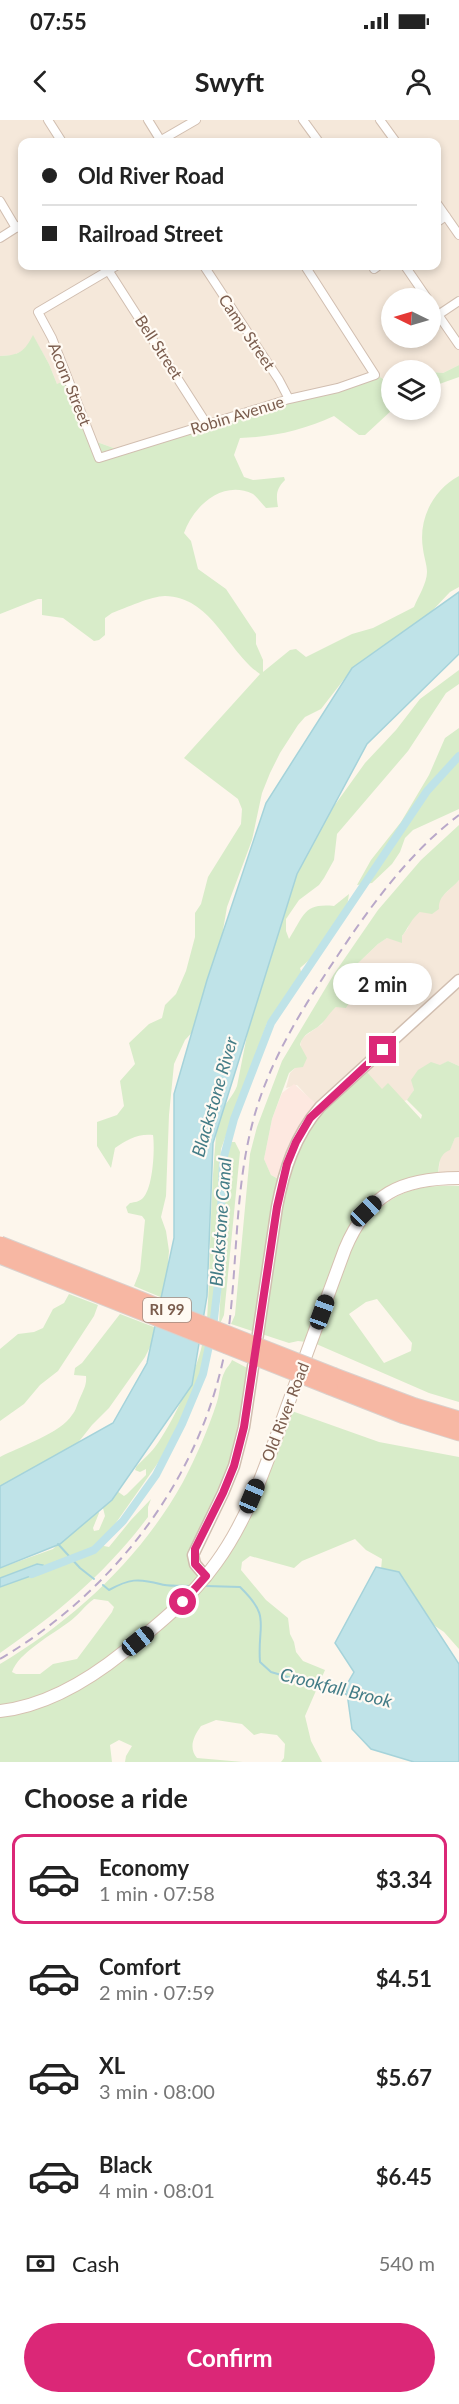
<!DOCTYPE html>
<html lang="en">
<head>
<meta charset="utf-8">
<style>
	:root { --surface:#fff; --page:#f6f6f6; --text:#222; --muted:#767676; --line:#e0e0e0; --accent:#db2777 }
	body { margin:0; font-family:Lato,sans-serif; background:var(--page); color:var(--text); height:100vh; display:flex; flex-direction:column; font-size:22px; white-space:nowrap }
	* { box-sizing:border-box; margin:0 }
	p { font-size:20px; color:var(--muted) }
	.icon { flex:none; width:33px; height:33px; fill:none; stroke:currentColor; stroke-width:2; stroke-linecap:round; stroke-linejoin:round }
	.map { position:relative; height:1642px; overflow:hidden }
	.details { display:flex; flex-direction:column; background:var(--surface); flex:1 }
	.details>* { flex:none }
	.hud { position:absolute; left:18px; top:18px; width:423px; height:132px; border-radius:12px; box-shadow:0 3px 9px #0003; display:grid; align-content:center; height:132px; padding:0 24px; background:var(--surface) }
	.needle { width:39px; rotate:275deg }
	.tools { position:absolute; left:381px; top:168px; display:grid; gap:12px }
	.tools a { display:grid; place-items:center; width:60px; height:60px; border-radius:50%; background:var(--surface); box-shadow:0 3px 9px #0003; font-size:30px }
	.end { position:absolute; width:27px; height:27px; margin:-14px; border:8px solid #db2777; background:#fff; box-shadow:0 0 0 3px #fff }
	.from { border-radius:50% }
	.bubble { position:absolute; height:42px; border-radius:21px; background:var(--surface); box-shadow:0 3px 9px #0003; font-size:20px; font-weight:700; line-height:42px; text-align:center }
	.car { position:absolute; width:18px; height:36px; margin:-18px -9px; border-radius:8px; box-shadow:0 0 4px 2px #0007; background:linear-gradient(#222 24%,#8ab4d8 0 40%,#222 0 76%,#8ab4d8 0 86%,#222 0) }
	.hud b { display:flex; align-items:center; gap:21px; height:57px; font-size:22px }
	.hud b+b { border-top:2px solid var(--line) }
	.hud i { width:15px; height:15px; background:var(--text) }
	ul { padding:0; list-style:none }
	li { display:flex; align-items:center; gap:18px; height:90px; margin:0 12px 9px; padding:0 12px; border:3px solid transparent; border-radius:12px }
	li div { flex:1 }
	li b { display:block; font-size:22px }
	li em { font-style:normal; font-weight:700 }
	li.current { border-color:var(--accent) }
	li>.icon { width:54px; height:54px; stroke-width:1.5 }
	h2 { padding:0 24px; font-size:27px; line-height:72px }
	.pay { display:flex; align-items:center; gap:15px; height:66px; padding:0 24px; font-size:22px }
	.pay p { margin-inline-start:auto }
	.primary-button { display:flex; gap:12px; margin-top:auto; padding:12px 24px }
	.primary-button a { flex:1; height:69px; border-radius:36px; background:var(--accent); color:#fff; font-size:24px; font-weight:700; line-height:69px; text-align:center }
	.status { display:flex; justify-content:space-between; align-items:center; height:42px; padding:0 30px; background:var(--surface); direction:ltr }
	.status svg { height:16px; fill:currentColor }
	header { display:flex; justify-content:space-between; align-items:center; height:78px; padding:0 24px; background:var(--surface); font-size:27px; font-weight:700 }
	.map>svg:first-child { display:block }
</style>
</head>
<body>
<div class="status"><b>07:55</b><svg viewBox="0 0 49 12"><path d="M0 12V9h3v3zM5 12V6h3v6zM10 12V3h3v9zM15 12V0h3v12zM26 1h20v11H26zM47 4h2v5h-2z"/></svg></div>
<header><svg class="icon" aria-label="back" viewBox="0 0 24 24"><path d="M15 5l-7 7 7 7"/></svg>Swyft<svg class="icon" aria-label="person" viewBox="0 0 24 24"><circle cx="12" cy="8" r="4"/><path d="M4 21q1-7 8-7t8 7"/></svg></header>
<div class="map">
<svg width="459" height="1642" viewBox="0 0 459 1642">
	<rect width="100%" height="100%" fill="#fdf6ec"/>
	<path fill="#f5e8da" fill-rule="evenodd" d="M0 0H459V245L443 253 431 252 418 242 413 250H392L391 264 369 250 363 262 122 331 94 321 57 264 49 244 33 216 25 230 13 235 0 236ZM22 22H436V146H22ZM392 178H430V218H392Z
		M459 760V946L448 941 413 963 414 970 409 979 402 982 322 989 311 980 297 965 286 968 290 953 295 948 302 918 322 904 327 894 336 887 347 884 354 874 350 866 354 847 378 824 387 818 395 819 402 816 408 808 410 800 420 792 427 791Z
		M459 1017V1059L438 1061 440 1037 442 1033 450 1029 455 1018Z"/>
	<path fill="#fde8e0" d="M294 964 322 989 283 1061 271 1055 264 1039 272 999 282 973Z"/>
	<path fill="#d8ecc9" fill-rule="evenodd" d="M33 215 49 244 57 264 66 260 94 321 122 331 213 303 212 310 214 305 299 279 363 262 369 250 391 264 392 290 365 315H359L334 296C304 310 273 317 240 318L234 335 244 357 253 360 284 357 285 360C276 369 276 375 278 387L266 388C262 384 257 377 253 374 222 359 193 387 184 413L191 421 198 449 226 469 256 514V524L263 540V552L290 530 296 529 306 537 352 514 373 508 414 487C418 477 427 463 427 452 427 445 424 437 423 429 418 399 433 370 459 356V467L450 472 432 491 345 558 321 589 305 597 298 605 280 633 270 653 262 673 252 720 227 787 219 833 198 906 185 920 174 944 169 995 166 1076 161 1097 166 1111 169 1131 165 1179 134 1166 140 1151 145 1100 142 1096 128 1093 126 1087 130 1083C135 1082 139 1082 143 1078 153 1068 155 1029 153 1015 139 1013 126 1020 115 1028L111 1048 97 1026V1002L117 995 124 986 120 961 135 944 129 923 149 904 162 898 165 885 176 874 186 851 195 817V793L201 784 208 757 241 704 242 689 238 679 184 638 260 554C227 531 212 477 165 476 151 476 126 488 112 493L105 498V515L99 520 94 521 63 498 42 495V479H38L0 494V236C20 235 24 232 33 215Z
		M459 245V257L431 267V252L443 253Z
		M459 550V564L446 573 408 631 337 714 334 740 324 758 319 765 299 780 286 799V811L289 819C304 796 303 783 334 786L349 774 346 793 314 836 300 848 303 858 294 864 267 903 221 1029 218 1083V1126L212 1205 207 1201C211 1133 210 1065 218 997 223 985 233 977 237 966L267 814 318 704 337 682 365 643 396 610 420 579Z
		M459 608V689L413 710 405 718 400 732 392 744 372 763 357 765 371 740 401 702 429 655 445 618Z
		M459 705V760C451 770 438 775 439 789L432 794 420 792C411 799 409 807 402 816V823L387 818 378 824 354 847 350 866 354 874 346 888 336 887C329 893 326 900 320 905 311 913 303 913 300 925L307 938 303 947 295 948 289 953 272 999 264 1039 271 1055 282 1061 296 1029 322 989 366 951 382 969 388 963 421 999 422 995 407 980 414 970 411 960 418 950 431 942 440 945 448 941 459 946V1017L455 1018 450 1030C437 1035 439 1048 438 1061L407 1068 381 1084 383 1086C406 1067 431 1065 459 1066V1282L429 1273 314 1223 298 1221 289 1223 231 1204 235 1195 250 1034 257 1007 282 941 334 854 378 790 421 740ZM377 1179 412 1223 411 1231 384 1243 349 1194 366 1182Z
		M231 1022H235L240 1032 224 1195 219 1206C220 1174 224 1141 224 1109 223 1080 221 1049 231 1022Z
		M69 1174 98 1185 94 1196 58 1251 40 1265 24 1284 0 1301V1229L18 1214 34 1212 43 1208 53 1189 64 1183Z
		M120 1194 159 1209 145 1237 109 1288 92 1305 73 1329 0 1367V1337C19 1327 61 1313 72 1295 76 1291 77 1284 80 1278 83 1271 87 1265 86 1256L74 1255 75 1248 82 1243Z
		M203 1219 208 1220C203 1247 195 1271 183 1296 177 1308 171 1317 167 1330L106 1417 104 1426 109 1427 131 1400 151 1379 148 1387V1397C106 1453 58 1493 0 1533V1467L42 1452 43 1446 36 1444 0 1458V1448L53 1429 96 1386 99 1393 93 1408 94 1411 99 1410 105 1396 102 1384 117 1371 124 1376 127 1374 146 1355V1349L140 1352 135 1350 136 1347C142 1340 150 1334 155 1327 172 1305 200 1245 203 1219Z
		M232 1240 253 1251 220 1384 197 1439 208 1456 289 1290 379 1322 459 1337V1529L444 1512 420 1496 380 1460 382 1439 366 1430 355 1419 302 1441 294 1448 250 1436 242 1442 241 1450 266 1480 288 1498 290 1514 294 1522 296 1532 303 1541 325 1550 305 1596 311 1621 322 1642H281L284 1638 285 1624 277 1615 261 1613 254 1615 242 1604 216 1600 201 1606C194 1616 188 1627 197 1638L243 1642H125L126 1636 132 1626 119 1620 110 1625 112 1642H0V1544C74 1500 141 1438 183 1362 196 1337 208 1310 217 1282 220 1272 220 1260 225 1251 227 1247 230 1245 232 1240ZM94 1479 108 1481 114 1487 112 1492 77 1539 53 1544 40 1554H16L12 1552C18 1533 53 1514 69 1502 78 1496 84 1486 94 1479Z"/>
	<path fill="#bfe3e8" stroke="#a5d3da" stroke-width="1.5" d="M459 472V534L367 624 297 754 213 1023 207 1176 192 1265 112 1380 60 1424 0 1448V1366L113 1303 147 1243 174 1118V974L207 860 266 683 352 548Z
		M37 1444 43 1445 42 1452 0 1467V1458Z
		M376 1447 399 1452 459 1544V1642H414L371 1629 352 1609 346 1566 354 1552 335 1523Z"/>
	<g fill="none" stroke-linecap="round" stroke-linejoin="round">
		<path stroke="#a5d3da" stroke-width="2" d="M58 1424 80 1448 94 1459
			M103 1465 109 1470C129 1459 138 1458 160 1464 169 1467 180 1465 190 1466
			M206 1466 240 1467C272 1498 257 1503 260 1542L271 1552 349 1575"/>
		<path stroke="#bfe3e8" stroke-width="8" d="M32 1454 94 1430 123 1401 156 1355 182 1304 203 1254 213 1207 218 1164 223 1040 234 999 271 903 427 671 459 636"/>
		<g stroke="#d1beb0" stroke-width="10">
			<path id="minor" d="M48 0 62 22
				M148 0 161 21
				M303 0 319 22
				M380 0 396 22
				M158 22 196 0
				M0 81 16 108
				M436 82 459 115
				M436 103 446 96
				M0 118 22 104
				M116 146 38 192 52 218 99 338 289 279 338 268 375 255 305 146
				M204 146 279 260 289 279
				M405 146 427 178
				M374 149 378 146
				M108 150 208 306
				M430 183 459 225
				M438 195 459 181"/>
		</g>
		<g stroke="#d1beb0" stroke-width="13">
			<path id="tertiary" d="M206 1457 195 1444 193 1435 223 1373 234 1346 244 1307 277 1087C284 1050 295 1016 320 987L459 860"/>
		</g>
		<g stroke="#d6c0b0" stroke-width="14">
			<path id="secondary" d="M0 1591C47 1586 89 1560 125 1531 158 1505 191 1478 216 1443 249 1398 268 1340 287 1287 306 1234 326 1182 345 1129 368 1074 401 1058 459 1058"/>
		</g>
		<g stroke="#dad1cd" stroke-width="17">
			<path id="motorway" d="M335 1256 415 1286 459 1299
				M330 1267 404 1296 459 1313"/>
		</g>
		<use href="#minor" stroke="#fff" stroke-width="8"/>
		<use href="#tertiary" stroke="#fff" stroke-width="10"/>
		<use href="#secondary" stroke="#fff" stroke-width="12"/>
		<use href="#motorway" stroke="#f7b7a3" stroke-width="15"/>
		<path stroke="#b9a8c9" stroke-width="2" stroke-dasharray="9 6" stroke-linecap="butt" d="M0 1539C123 1466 214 1341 230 1198 237 1135 236 1070 251 1009 266 945 302 889 338 835 372 784 410 732 459 695"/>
		<g stroke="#dad1cd" stroke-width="17" stroke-linecap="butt">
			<path id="motorway-bridge" d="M0 1124 335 1256
				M0 1136 330 1267"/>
		</g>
		<use href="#motorway-bridge" stroke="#f7b7a3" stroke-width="15"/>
	</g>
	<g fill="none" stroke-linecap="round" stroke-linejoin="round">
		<path stroke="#db2777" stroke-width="8" d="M183 1482 206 1456 195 1444V1429L223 1373 234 1346 244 1307 277 1087 287 1044 296 1022 310 998 383 930"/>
	</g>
	<g text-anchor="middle" stroke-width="4.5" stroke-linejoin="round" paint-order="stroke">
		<rect fill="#fffaf3" stroke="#a28b7f" stroke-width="1.5" x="143" y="1178" width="48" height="24" rx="4.5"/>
		<g font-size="15" font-weight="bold" fill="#7a5c4d">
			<text x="167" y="1195">RI 99</text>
		</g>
		<g font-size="16" fill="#7a5c4d" stroke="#fffaf3">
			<text transform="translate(247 212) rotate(56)" y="6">Camp Street</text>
			<text transform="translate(159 227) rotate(57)" y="6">Bell Street</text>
			<text transform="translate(70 264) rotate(68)" y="6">Acorn Street</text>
			<text transform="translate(237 295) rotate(-17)" y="6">Robin Avenue</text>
			<text transform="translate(285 1292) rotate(-69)" y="6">Old River Road</text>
		</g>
		<g font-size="18" font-style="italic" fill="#437c86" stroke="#fffaf3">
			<text transform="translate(215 977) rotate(-74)" y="6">Blackstone River</text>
			<text transform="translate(221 1102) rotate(-86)" y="6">Blackstone Canal</text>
			<text transform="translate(336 1568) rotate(14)" y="6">Crookfall Brook</text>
		</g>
	</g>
</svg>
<div class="tools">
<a><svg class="needle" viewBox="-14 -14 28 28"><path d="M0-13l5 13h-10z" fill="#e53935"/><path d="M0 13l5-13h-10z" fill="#767676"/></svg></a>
<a><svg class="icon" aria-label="layers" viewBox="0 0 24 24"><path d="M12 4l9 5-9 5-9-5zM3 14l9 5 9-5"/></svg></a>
</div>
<i class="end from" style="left:183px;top:1482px"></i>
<i class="end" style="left:383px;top:930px"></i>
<div class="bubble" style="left:333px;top:843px;width:99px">2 min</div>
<i class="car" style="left:366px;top:1091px;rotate:46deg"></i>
<i class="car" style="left:322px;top:1192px;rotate:20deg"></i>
<i class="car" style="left:252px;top:1376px;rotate:23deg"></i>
<i class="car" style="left:138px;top:1521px;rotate:51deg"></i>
<div class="hud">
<b><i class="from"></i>Old River Road</b>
<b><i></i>Railroad Street</b>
</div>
</div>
<section class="details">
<h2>Choose a ride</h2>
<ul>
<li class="current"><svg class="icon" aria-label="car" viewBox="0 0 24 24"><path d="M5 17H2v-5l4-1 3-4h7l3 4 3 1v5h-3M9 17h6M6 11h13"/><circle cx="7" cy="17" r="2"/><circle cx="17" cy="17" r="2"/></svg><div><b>Economy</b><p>1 min · 07:58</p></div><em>$3.34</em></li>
<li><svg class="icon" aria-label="car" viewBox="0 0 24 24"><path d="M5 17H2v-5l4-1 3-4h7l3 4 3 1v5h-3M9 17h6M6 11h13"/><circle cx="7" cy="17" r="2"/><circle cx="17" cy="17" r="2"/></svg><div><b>Comfort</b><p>2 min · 07:59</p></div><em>$4.51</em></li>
<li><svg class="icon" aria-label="car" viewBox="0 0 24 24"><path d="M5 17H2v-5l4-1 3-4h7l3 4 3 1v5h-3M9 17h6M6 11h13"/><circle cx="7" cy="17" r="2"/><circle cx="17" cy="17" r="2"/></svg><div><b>XL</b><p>3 min · 08:00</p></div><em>$5.67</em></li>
<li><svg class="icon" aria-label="car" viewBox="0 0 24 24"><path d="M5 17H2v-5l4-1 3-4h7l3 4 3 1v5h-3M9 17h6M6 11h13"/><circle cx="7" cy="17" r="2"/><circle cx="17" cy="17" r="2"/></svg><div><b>Black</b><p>4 min · 08:01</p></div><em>$6.45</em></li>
</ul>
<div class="pay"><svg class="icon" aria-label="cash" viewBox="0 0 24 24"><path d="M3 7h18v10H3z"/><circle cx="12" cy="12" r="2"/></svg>Cash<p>540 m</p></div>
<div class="primary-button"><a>Confirm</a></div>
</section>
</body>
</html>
